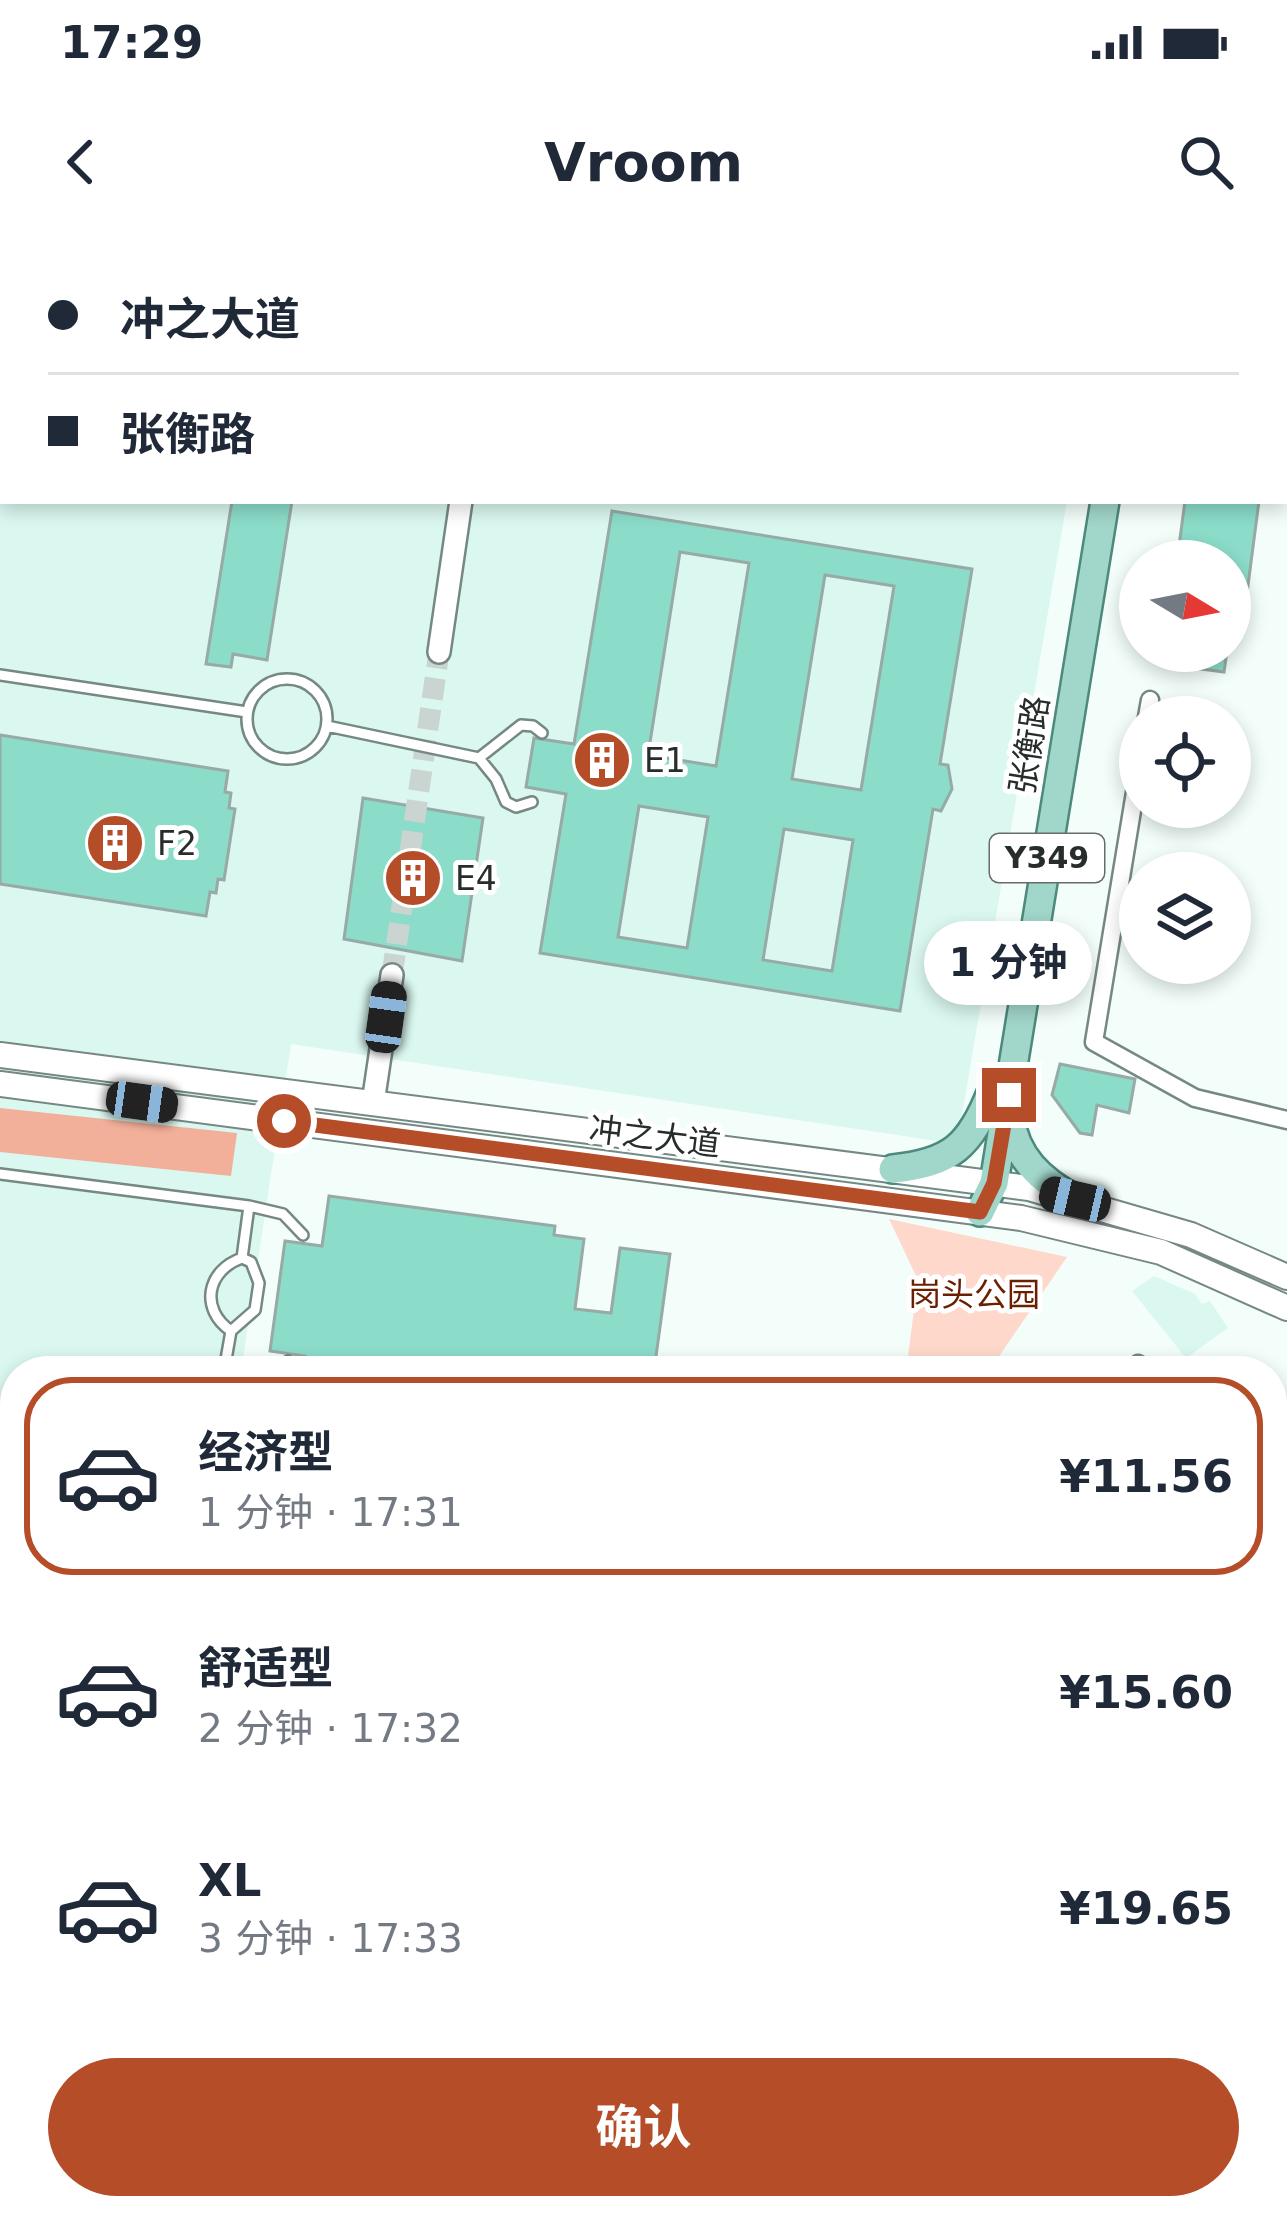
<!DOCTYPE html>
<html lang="zh">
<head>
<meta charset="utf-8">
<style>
	:root { --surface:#fff; --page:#f2f2f3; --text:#1f2937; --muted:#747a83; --line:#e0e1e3; --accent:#b54d28 }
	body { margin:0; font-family:"DejaVu Sans","Noto Sans SC",sans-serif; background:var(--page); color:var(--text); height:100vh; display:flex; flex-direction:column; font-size:45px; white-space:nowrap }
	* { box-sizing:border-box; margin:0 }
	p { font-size:39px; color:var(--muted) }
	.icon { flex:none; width:66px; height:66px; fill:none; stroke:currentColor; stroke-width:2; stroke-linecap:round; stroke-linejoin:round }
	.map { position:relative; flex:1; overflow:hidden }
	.drawer { position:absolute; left:0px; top:1116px; width:1287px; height:864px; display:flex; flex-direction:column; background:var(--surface); border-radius:48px 48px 0 0; box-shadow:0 6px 18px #0003 }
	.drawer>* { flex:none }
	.banner { position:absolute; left:0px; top:0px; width:1287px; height:264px; box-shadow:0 6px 18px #0003; display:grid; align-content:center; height:264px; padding:0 48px; background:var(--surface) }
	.needle { width:78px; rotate:100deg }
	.controls { position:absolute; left:1119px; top:300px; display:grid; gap:24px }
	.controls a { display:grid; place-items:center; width:132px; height:132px; border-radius:50%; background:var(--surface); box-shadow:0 6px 18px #0003; font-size:60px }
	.end { position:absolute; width:54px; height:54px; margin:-27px; border:15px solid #b54d28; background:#fff; box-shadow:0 0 0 6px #fff }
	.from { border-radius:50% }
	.bubble { position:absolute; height:84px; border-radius:42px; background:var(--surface); box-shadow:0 6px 18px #0003; font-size:39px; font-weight:700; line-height:84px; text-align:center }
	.car { position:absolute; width:36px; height:72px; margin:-36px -18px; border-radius:15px; box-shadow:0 0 9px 3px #0007; background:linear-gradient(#222 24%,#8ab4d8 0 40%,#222 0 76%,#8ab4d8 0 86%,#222 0) }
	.banner b { display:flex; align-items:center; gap:42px; height:114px; font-size:45px }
	.banner b+b { border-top:3px solid var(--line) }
	.banner i { width:30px; height:30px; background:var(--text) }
	ul { padding:21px 0 0; list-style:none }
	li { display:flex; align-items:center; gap:36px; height:198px; margin:0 24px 18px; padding:0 24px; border:6px solid transparent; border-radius:48px }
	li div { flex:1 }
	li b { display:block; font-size:45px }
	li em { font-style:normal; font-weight:700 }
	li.active { border-color:var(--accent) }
	li>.icon { width:108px; height:108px; stroke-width:1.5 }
	.cta { display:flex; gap:24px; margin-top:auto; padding:24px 48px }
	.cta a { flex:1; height:138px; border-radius:72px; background:var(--accent); color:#fff; font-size:48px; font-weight:700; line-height:138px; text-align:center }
	.status { display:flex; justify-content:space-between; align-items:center; height:84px; padding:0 60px; background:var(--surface); direction:ltr }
	.status svg { height:33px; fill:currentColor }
	header { display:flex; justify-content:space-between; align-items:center; height:156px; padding:0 48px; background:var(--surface); font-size:54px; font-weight:700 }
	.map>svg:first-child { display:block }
</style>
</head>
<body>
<div class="status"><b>17:29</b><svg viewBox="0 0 49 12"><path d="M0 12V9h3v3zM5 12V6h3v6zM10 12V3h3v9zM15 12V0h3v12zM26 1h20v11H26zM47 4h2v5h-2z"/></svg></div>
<header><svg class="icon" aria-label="back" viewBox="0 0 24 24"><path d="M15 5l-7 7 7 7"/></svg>Vroom<svg class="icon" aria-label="search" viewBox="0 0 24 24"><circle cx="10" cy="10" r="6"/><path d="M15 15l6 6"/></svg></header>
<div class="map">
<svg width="1287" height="1980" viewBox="0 0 1287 1980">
	<rect width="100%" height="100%" fill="#f3fefb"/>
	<path fill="#daf7f0" d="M0 0H1112L3 3V261H1067L957 904 291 804 241 1131H15V1770L0 1762Z
		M1154 1036 1195 1054 1202 1064 1210 1061 1228 1088 1186 1118 1132 1051Z
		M982 1965H1238L1257 1980H969Z"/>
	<path fill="#fed8cb" d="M889 979 1067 1017 989 1131H906L918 1040Z"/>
	<path fill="#f2af99" d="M0 868 237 893 231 936 0 912Z"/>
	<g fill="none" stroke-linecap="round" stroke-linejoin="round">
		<path stroke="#dd9c87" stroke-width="4.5" d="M1092 1131 1106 1126"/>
	</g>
	<path fill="#8bdcc9" stroke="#98aaa5" stroke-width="3" fill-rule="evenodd" d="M232 261H292L267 420 233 414 231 427 206 424Z
		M1185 261H1259L1247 353 1230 351V321H1177Z
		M612 271 972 329 940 524 948 525 952 549 941 571 933 569 900 771 540 713 566 554 526 547 534 498 574 504ZM680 312 749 323 716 526 648 515ZM825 335 894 346 861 550 792 539ZM639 566 708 577 687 708 618 697ZM784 589 853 600 832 731 763 720Z
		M1165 411H1227L1224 432 1163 424Z
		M0 495 228 531 225 552 231 553 229 568 235 569 224 640 218 639 216 653 210 652 206 676 0 644Z
		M363 558 483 578 462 721 344 699Z
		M1060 824 1135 839 1129 873 1097 865 1092 895 1080 893 1052 855Z
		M329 956 555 986 554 995 584 999 575 1069 611 1073 620 1008 670 1014 654 1131H597L563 1125 562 1131H303L305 1116 270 1111 285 1001 322 1006Z
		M1003 1965H1067L1089 1969 1087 1980H1001Z"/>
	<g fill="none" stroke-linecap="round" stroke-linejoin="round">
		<path stroke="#cad4d1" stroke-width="21" stroke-dasharray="21 10" stroke-linecap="butt" d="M392 735 439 412"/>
		<g stroke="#768884" stroke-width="14">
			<path id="service" d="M0 435 247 472
				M247 479a40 40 0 1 1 80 0a40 40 0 1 1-80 0Z
				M327 486 479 518 496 539 506 562 516 567 532 562
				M479 518 521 485 533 486 542 493
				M0 934 249 966 283 974 303 995
				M231 1091 255 1070 259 1043 251 1022 242 1018
				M224 1131 231 1091C199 1069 207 1030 242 1018L249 966
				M282 1131 288 1121
				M0 1595 15 1590"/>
		</g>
		<g stroke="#768884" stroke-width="21">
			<path id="minor" d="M1147 477 1150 460
				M1140 522 1094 802 1195 858 1287 880
				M1138 1124 1142 1131
				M1272 1313 1287 1334
				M0 1898 15 1869
				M260 1980 268 1965
				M468 1980 473 1965"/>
		</g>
		<g stroke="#768884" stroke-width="26">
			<path id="tertiary" d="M439 412 461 261
				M373 863 392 735
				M0 1782 15 1793
				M0 1806 15 1816
				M206 1965 217 1980
				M152 1980 162 1965"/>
		</g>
		<g stroke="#768884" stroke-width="28">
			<path id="secondary" d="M0 815 1029 948 1191 995 1287 1037
				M0 844 1021 978 1161 1012 1287 1068"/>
		</g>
		<g stroke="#4d897c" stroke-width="32">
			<path id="primary" d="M280 0 303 3
				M604 0 627 3
				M1166 3 1167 0
				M1284 85 1287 86
				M1284 141H1287
				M1010 877C1015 917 1041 941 1075 959
				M893 929C951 923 970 906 991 853
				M980 972 994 943 1105 261
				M1272 1650 1287 1639
				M1272 1701 1287 1690
				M878 1980 889 1965
				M931 1980 943 1965"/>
		</g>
		<path stroke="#9ba4a1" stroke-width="3" stroke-dasharray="9 9" stroke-linecap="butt" d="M0 1350H15"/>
		<use href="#service" stroke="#fff" stroke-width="9"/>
		<use href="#minor" stroke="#fff" stroke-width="16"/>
		<use href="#tertiary" stroke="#fff" stroke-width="21"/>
		<use href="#secondary" stroke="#fff" stroke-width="24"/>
		<use href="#primary" stroke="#a1d6ca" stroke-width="27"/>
	</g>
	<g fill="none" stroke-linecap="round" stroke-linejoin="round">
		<path stroke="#b54d28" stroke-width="15" d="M284 881 980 972 994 943 1009 855"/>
	</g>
	<defs>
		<g id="building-disc" transform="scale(3)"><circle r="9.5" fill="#b54d28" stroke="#fff"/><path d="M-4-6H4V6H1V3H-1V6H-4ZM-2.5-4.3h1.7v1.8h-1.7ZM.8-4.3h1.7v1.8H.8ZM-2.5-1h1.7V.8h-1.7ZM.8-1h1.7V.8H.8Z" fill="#fff"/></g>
	</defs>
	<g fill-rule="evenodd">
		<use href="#building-disc" x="602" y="520"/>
		<use href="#building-disc" x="115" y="603"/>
		<use href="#building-disc" x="413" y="638"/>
	</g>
	<g text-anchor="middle" stroke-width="10" stroke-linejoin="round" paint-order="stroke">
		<rect fill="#fff" stroke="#676c6b" stroke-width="3" x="990" y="594" width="114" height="48" rx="9"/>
		<g font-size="30" font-weight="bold" fill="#262d2b">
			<text x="1047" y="628">Y349</text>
		</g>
		<g font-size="33" fill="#262d2b" stroke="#fff">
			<text transform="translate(1029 505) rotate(-81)" y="12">张衡路</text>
			<text transform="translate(655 896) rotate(7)" y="12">冲之大道</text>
		</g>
		<g font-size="33" fill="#262d2b" stroke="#fff" text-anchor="start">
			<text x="644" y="532">E1</text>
			<text x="157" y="615">F2</text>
			<text x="455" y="650">E4</text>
		</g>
		<g font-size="33" fill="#6a1f00" stroke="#fff">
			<text x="974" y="1066">岗头公园</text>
		</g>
	</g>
</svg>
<div class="controls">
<a><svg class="needle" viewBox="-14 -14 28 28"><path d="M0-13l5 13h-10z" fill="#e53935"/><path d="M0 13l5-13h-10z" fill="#747a83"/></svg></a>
<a><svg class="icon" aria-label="locate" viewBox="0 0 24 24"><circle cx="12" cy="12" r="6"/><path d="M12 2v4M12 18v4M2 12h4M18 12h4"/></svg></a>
<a><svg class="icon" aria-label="layers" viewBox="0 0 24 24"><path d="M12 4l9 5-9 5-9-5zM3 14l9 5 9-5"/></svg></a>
</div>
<i class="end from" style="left:284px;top:881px"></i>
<i class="end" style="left:1009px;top:855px"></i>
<div class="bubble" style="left:924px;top:681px;width:168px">1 分钟</div>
<i class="car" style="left:386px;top:777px;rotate:8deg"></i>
<i class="car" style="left:142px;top:862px;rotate:98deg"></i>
<i class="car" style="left:1075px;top:959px;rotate:283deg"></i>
<div class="banner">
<b><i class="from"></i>冲之大道</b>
<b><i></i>张衡路</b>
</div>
<section class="drawer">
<ul>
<li class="active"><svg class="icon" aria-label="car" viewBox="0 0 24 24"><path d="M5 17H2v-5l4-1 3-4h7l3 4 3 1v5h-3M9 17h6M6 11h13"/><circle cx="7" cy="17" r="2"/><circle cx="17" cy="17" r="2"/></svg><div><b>经济型</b><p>1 分钟 · 17:31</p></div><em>¥11.56</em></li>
<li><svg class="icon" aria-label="car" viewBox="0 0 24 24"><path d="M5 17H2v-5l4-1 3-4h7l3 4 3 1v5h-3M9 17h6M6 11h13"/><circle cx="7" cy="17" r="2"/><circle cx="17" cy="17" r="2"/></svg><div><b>舒适型</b><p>2 分钟 · 17:32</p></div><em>¥15.60</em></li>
<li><svg class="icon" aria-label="car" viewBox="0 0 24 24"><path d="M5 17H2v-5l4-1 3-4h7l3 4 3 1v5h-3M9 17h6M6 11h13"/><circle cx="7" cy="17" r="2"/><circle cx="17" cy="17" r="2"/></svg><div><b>XL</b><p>3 分钟 · 17:33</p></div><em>¥19.65</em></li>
</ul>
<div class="cta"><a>确认</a></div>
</section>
</div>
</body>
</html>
